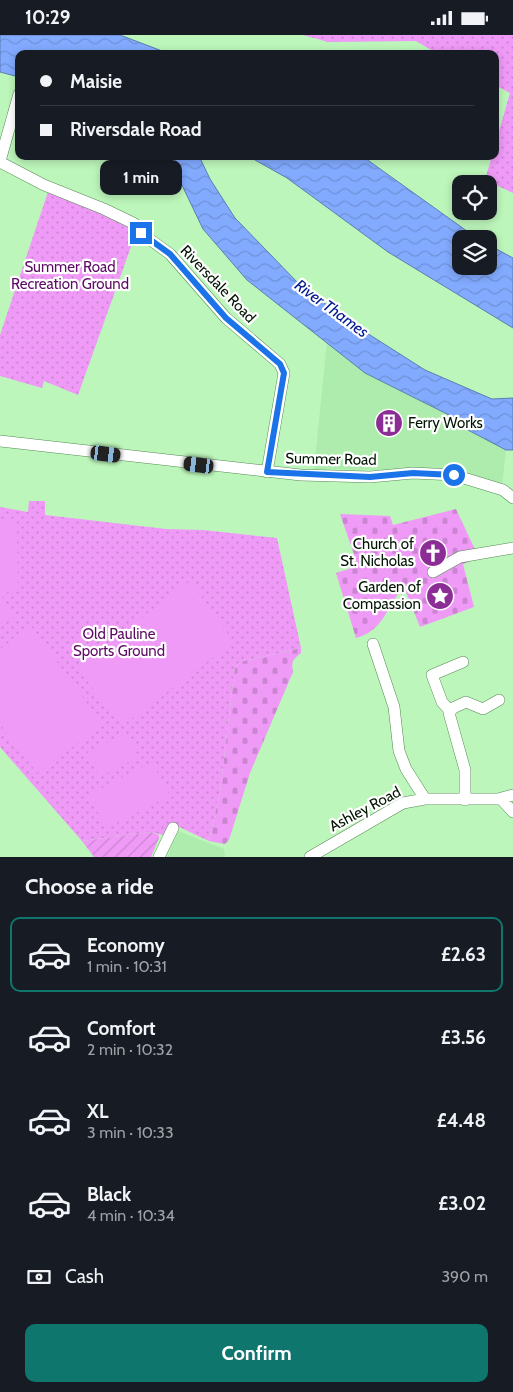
<!DOCTYPE html>
<html lang="en">
<head>
<meta charset="utf-8">
<style>
	:root { --surface:#171b24; --page:#242831; --text:#f1f3f6; --muted:#9ea1a6; --line:#363941; --accent:#0f766e }
	body { margin:0; font-family:Cabin,sans-serif; background:var(--page); color:var(--text); height:100vh; display:flex; flex-direction:column; font-size:19px; white-space:nowrap }
	* { box-sizing:border-box; margin:0 }
	p { font-size:16px; color:var(--muted) }
	.icon { flex:none; width:28px; height:28px; fill:none; stroke:currentColor; stroke-width:2; stroke-linecap:round; stroke-linejoin:round }
	.map { position:relative; height:822px; overflow:hidden }
	.panel { display:flex; flex-direction:column; background:var(--surface); flex:1 }
	.panel>* { flex:none }
	.banner { position:absolute; left:15px; top:15px; width:484px; height:110px; border-radius:10px; box-shadow:0 2px 8px #0003; display:grid; align-content:center; height:110px; padding:0 25px; background:var(--surface) }
	.fabs { position:absolute; left:452px; top:140px; display:grid; gap:10px }
	.fabs a { display:grid; place-items:center; width:45px; height:45px; border-radius:10px; background:var(--surface); box-shadow:0 2px 8px #0003; font-size:25px }
	.end { position:absolute; width:22px; height:22px; margin:-11px; border:6px solid #1a73e8; background:#fff; box-shadow:0 0 0 2px #fff }
	.from { border-radius:50% }
	.bubble { position:absolute; height:35px; border-radius:10px; background:var(--surface); box-shadow:0 2px 8px #0003; font-size:16px; font-weight:800; line-height:35px; text-align:center }
	.car { position:absolute; width:15px; height:30px; margin:-15px -8px; border-radius:6px; box-shadow:0 0 4px 1px #0007; background:linear-gradient(#222 24%,#8ab4d8 0 40%,#222 0 76%,#8ab4d8 0 86%,#222 0) }
	.banner b { display:flex; align-items:center; gap:18px; height:48px; font-size:19px }
	.banner b+b { border-top:1px solid var(--line) }
	.banner i { width:12px; height:12px; background:var(--text) }
	ul { padding:0; list-style:none }
	li { display:flex; align-items:center; gap:15px; height:75px; margin:0 10px 8px; padding:0 15px; border:2px solid transparent; border-radius:10px }
	li div { flex:1 }
	li b { display:block; font-size:19px }
	li em { font-style:normal; font-weight:800 }
	li.selected { border-color:var(--accent) }
	li>.icon { width:45px; height:45px; stroke-width:1.5 }
	h2 { padding:0 25px; font-size:22px; line-height:60px }
	.pay { display:flex; align-items:center; gap:12px; height:55px; padding:0 25px; font-size:19px }
	.pay p { margin-inline-start:auto }
	.cta { display:flex; gap:10px; margin-top:auto; padding:10px 25px }
	.cta a { flex:1; height:58px; border-radius:10px; background:var(--accent); color:#fff; font-size:20px; font-weight:800; line-height:58px; text-align:center }
	.status { display:flex; justify-content:space-between; align-items:center; height:35px; padding:0 25px; background:var(--surface); direction:ltr }
	.status svg { height:14px; fill:currentColor }
	.map>svg:first-child { display:block }
</style>
</head>
<body>
<div class="status"><b>10:29</b><svg viewBox="0 0 49 12"><path d="M0 12V9h3v3zM5 12V6h3v6zM10 12V3h3v9zM15 12V0h3v12zM26 1h20v11H26zM47 4h2v5h-2z"/></svg></div>
<div class="map">
<svg width="513" height="822" viewBox="0 0 513 822">
	<defs>
		<pattern id="grass-dots" width="8" height="8" patternUnits="userSpaceOnUse" patternTransform="scale(1.25)"><rect width="8" height="8" fill="#ef9af7"/><path d="M2 2h.1M6 6h.1" fill="none" stroke="#cb84d2" stroke-width="1.8" stroke-linecap="round"/></pattern>
		<pattern id="cemetery-stones" width="16" height="16" patternUnits="userSpaceOnUse" patternTransform="scale(1.25)"><rect width="16" height="16" fill="#ef9af7"/><path d="M2 7V4a2 2 0 0 1 4 0v3zM10 15v-3a2 2 0 0 1 4 0v3z" fill="#cb84d2"/></pattern>
		<pattern id="garden-furrows" width="10" height="10" patternUnits="userSpaceOnUse" patternTransform="scale(1.25)"><rect width="10" height="10" fill="#ef9af7"/><path d="M-1 1l2-2M0 10L10 0M9 11l2-2" fill="none" stroke="#cb84d2"/></pattern>
		<pattern id="water-waves" width="16" height="10" patternUnits="userSpaceOnUse" patternTransform="scale(1.25)"><rect width="16" height="10" fill="#82aafe"/><path d="M0 5q4-4 8 0t8 0" fill="none" stroke="#6f91d8"/></pattern>
	</defs>
	<rect width="100%" height="100%" fill="#bdf6bb"/>
	<path fill="#adecac" d="M327 307 365 338 468 389 466 394 506 415 502 451 452 436 314 434Z
		M178 796 224 814 225 822H167Z"/>
	<path fill="url(#grass-dots)" d="M303 0H513V158L485 145 492 121H495V110L510 58 495 50V19H438L416 6 328 7Z
		M48 157 112 182 137 195 78 360 44 346 42 353 0 341V300Z
		M29 466H45V480L166 494 203 495 277 503 301 613 240 627 235 632 220 757 209 806 179 792 174 803 151 797 82 806 0 712V472L28 477Z"/>
	<path fill="url(#cemetery-stones)" d="M456 474 479 523 463 529 474 572 420 592 404 552C386 571 385 595 356 603L336 538 358 531 340 479 390 481 393 490Z
		M301 613V618C293 624 291 627 293 637L250 738 229 805 225 809 209 806 220 757 235 632 240 627Z"/>
	<path fill="url(#garden-furrows)" d="M151 797 159 800V803L151 822H94L82 806Z"/>
	<path fill="#ef9af7" d="M17 484 18 557 0 558V485Z
		M190 546 234 607 122 691 76 632Z
		M1 560 15 582 0 591V561Z
		M31 591 103 690 37 738 0 689V614Z
		M126 697 139 722 99 742 87 718Z
		M152 727 170 761 106 793 89 760Z"/>
	<path fill="url(#water-waves)" stroke="#5c7db2" d="M0 0H120L170 19H19V42L0 37Z
		M168 121H199L210 144 235 183 299 249 348 286 425 335 492 364 513 363V415H506L466 394 467 389 365 338 247 245 203 194Z
		M248 121H362L478 204H461V231H489V210L513 223V293L388 217 287 143Z"/>
	<g fill="none" stroke-linecap="round" stroke-linejoin="round">
		<g stroke="#558a54" stroke-width="12">
			<path id="minor" d="M0 126 19 59
				M0 127 44 150 104 174 135 189
				M141 198 170 219 226 283 280 329 284 338 267 437
				M0 406 301 440 370 442 413 438 454 440 503 455 513 463
				M433 537 460 522 513 513
				M373 609 394 672 399 716 406 734 425 764
				M450 676 442 667 432 640 463 627
				M498 764 502 765 513 777
				M465 765V735L449 678 453 673 466 667 483 674 499 665
				M159 822 173 793
				M310 822 403 768 425 764H498L513 760"/>
		</g>
		<use href="#minor" stroke="#fff" stroke-width="11"/>
	</g>
	<g fill="none" stroke-linecap="round" stroke-linejoin="round">
		<path stroke="#1a73e8" stroke-width="6" d="M141 198 170 219 226 283 280 329 284 338 267 437 370 442 413 438 454 440"/>
	</g>
	<defs>
		<g id="building-disc" transform="scale(1.4375)"><circle r="9.5" fill="#8c2d96" stroke="#fff"/><path d="M-4-6H4V6H1V3H-1V6H-4ZM-2.5-4.3h1.7v1.8h-1.7ZM.8-4.3h1.7v1.8H.8ZM-2.5-1h1.7V.8h-1.7ZM.8-1h1.7V.8H.8Z" fill="#fff"/></g>
		<g id="church-disc" transform="scale(1.4375)"><circle r="9.5" fill="#8c2d96" stroke="#fff"/><path d="M-1.2-6h2.4v3.5h3.3v2.4h-3.3V6h-2.4V-.1h-3.3v-2.4h3.3Z" fill="#fff"/></g>
		<g id="sight-disc" transform="scale(1.4375)"><circle r="9.5" fill="#8c2d96" stroke="#fff"/><path d="M0-6L1.8-2.2L6-1.7L2.9 1.2L3.7 5.4L0 3.3L-3.7 5.4L-2.9 1.2L-6-1.7L-1.8-2.2Z" fill="#fff"/></g>
	</defs>
	<g fill-rule="evenodd">
		<use href="#building-disc" x="389" y="388"/>
		<use href="#church-disc" x="433" y="518"/>
		<use href="#sight-disc" x="440" y="561"/>
	</g>
	<g text-anchor="middle" stroke-width="4.5" stroke-linejoin="round" paint-order="stroke">
		<g font-size="15" fill="#5e0b66" stroke="#fff">
			<text x="70" y="237">Summer Road<tspan x="70" dy="17">Recreation Ground</tspan></text>
			<text x="119" y="604">Old Pauline<tspan x="119" dy="17">Sports Ground</tspan></text>
		</g>
		<g font-size="15" fill="#021502" stroke="#fff">
			<text transform="translate(218 249) rotate(46)" y="5">Riversdale Road</text>
			<text transform="translate(331 424) rotate(1)" y="5">Summer Road</text>
			<text transform="translate(365 774) rotate(-28)" y="5">Ashley Road</text>
		</g>
		<g font-size="15" fill="#021502" stroke="#fff" text-anchor="end">
			<text x="408" y="393" text-anchor="start">Ferry Works</text>
			<text x="414" y="514">Church of<tspan x="414" dy="17">St. Nicholas</tspan></text>
			<text x="421" y="557">Garden of<tspan x="421" dy="17">Compassion</tspan></text>
		</g>
		<g font-size="16" font-style="italic" fill="#001992" stroke="#fff">
			<text transform="translate(332 273) rotate(36)" y="6">River Thames</text>
		</g>
	</g>
</svg>
<div class="fabs">
<a><svg class="icon" aria-label="locate" viewBox="0 0 24 24"><circle cx="12" cy="12" r="6"/><path d="M12 2v4M12 18v4M2 12h4M18 12h4"/></svg></a>
<a><svg class="icon" aria-label="layers" viewBox="0 0 24 24"><path d="M12 4l9 5-9 5-9-5zM3 14l9 5 9-5"/></svg></a>
</div>
<i class="end from" style="left:454px;top:440px"></i>
<i class="end" style="left:141px;top:198px"></i>
<div class="bubble" style="left:100px;top:125px;width:82px">1 min</div>
<i class="car" style="left:106px;top:419px;rotate:97deg"></i>
<i class="car" style="left:199px;top:430px;rotate:277deg"></i>
<div class="banner">
<b><i class="from"></i>Maisie</b>
<b><i></i>Riversdale Road</b>
</div>
</div>
<section class="panel">
<h2>Choose a ride</h2>
<ul>
<li class="selected"><svg class="icon" aria-label="car" viewBox="0 0 24 24"><path d="M5 17H2v-5l4-1 3-4h7l3 4 3 1v5h-3M9 17h6M6 11h13"/><circle cx="7" cy="17" r="2"/><circle cx="17" cy="17" r="2"/></svg><div><b>Economy</b><p>1 min · 10:31</p></div><em>£2.63</em></li>
<li><svg class="icon" aria-label="car" viewBox="0 0 24 24"><path d="M5 17H2v-5l4-1 3-4h7l3 4 3 1v5h-3M9 17h6M6 11h13"/><circle cx="7" cy="17" r="2"/><circle cx="17" cy="17" r="2"/></svg><div><b>Comfort</b><p>2 min · 10:32</p></div><em>£3.56</em></li>
<li><svg class="icon" aria-label="car" viewBox="0 0 24 24"><path d="M5 17H2v-5l4-1 3-4h7l3 4 3 1v5h-3M9 17h6M6 11h13"/><circle cx="7" cy="17" r="2"/><circle cx="17" cy="17" r="2"/></svg><div><b>XL</b><p>3 min · 10:33</p></div><em>£4.48</em></li>
<li><svg class="icon" aria-label="car" viewBox="0 0 24 24"><path d="M5 17H2v-5l4-1 3-4h7l3 4 3 1v5h-3M9 17h6M6 11h13"/><circle cx="7" cy="17" r="2"/><circle cx="17" cy="17" r="2"/></svg><div><b>Black</b><p>4 min · 10:34</p></div><em>£3.02</em></li>
</ul>
<div class="pay"><svg class="icon" aria-label="cash" viewBox="0 0 24 24"><path d="M3 7h18v10H3z"/><circle cx="12" cy="12" r="2"/></svg>Cash<p>390 m</p></div>
<div class="cta"><a>Confirm</a></div>
</section>
</body>
</html>
